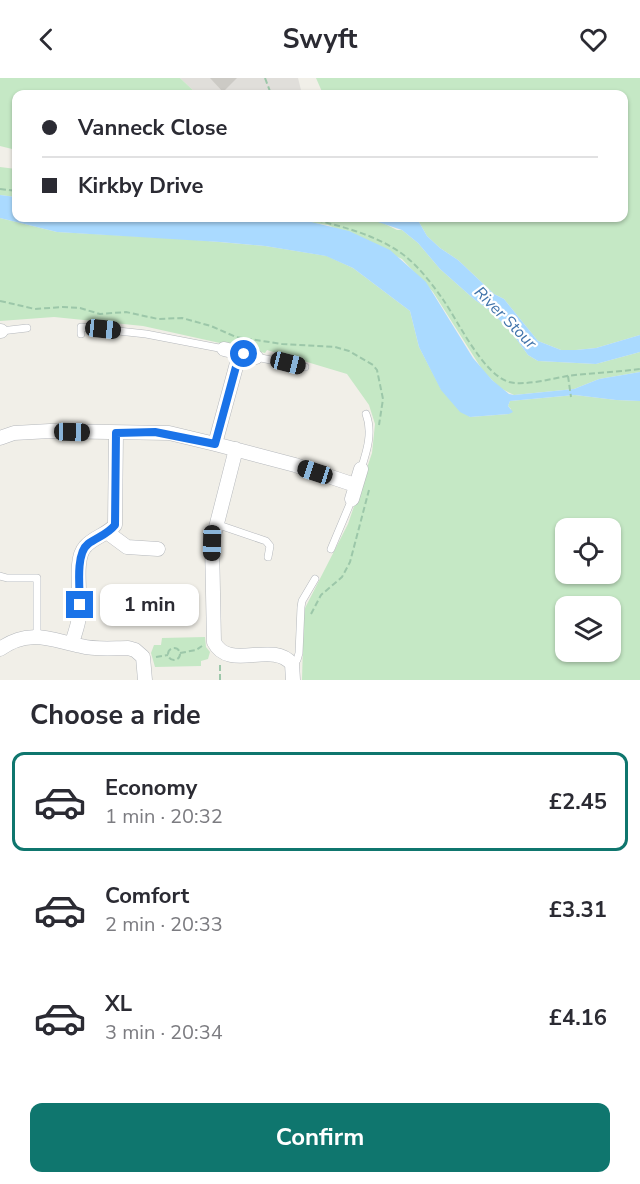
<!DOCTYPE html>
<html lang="en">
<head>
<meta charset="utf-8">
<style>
	:root { --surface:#fff; --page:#f2f2f3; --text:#2b2b33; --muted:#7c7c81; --line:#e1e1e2; --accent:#0f766e }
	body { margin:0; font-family:"Nunito Sans",sans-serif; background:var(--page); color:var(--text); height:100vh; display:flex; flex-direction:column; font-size:22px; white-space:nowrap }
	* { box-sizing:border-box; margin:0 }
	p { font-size:20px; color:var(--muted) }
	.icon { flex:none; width:33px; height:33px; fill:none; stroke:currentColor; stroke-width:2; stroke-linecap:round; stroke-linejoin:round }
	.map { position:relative; height:602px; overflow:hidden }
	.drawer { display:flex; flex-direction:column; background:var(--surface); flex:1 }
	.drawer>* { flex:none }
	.top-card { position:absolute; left:12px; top:12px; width:616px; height:132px; border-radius:12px; box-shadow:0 2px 4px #0004; display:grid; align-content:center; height:132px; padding:0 30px; background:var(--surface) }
	.controls { position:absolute; left:555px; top:440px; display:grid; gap:12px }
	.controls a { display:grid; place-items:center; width:66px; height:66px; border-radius:12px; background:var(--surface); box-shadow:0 2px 4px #0004; font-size:30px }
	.end { position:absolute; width:27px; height:27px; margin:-14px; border:8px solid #1a73e8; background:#fff; box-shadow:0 0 0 3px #fff }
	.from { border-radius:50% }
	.bubble { position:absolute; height:42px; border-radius:12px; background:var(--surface); box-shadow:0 2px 4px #0004; font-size:20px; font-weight:700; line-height:42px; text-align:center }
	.car { position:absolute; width:18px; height:36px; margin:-18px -9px; border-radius:8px; box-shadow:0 0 4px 2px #0007; background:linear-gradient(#222 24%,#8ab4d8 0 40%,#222 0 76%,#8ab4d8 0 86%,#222 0) }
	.top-card b { display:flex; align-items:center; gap:21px; height:57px; font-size:22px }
	.top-card b+b { border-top:2px solid var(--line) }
	.top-card i { width:15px; height:15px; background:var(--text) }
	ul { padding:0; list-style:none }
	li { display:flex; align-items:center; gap:18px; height:99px; margin:0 12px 9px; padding:0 18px; border:3px solid transparent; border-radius:12px }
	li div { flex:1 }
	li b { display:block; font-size:22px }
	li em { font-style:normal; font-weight:700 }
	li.on { border-color:var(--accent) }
	li>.icon { width:54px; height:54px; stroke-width:1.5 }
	h2 { padding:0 30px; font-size:27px; line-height:72px }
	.action { display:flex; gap:12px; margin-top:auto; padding:12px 30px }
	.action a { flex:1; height:69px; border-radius:12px; background:var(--accent); color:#fff; font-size:24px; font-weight:700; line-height:69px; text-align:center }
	header { display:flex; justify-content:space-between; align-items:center; height:78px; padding:0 30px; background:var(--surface); font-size:27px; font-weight:700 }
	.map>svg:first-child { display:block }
</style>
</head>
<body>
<header><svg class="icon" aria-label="back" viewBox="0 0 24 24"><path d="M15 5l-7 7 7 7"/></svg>Swyft<svg class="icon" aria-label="heart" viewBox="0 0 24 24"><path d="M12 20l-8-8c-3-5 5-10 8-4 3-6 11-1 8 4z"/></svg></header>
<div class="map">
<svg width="640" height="602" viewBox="0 0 640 602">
	<rect width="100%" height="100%" fill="#f1efe8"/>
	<path fill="#e0deda" d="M180 0H298L302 16H197Z"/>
	<path fill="#c5e8c5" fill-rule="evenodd" d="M0 0H180L197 16H16V72L0 68Z
		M316 0H640V257L596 270 576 272H561L538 263 504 221 494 216 458 182 440 170 427 158 419 144 413 140H624V16H323Z
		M0 89 16 91V119L0 117Z
		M0 140 57 154 185 161 265 168 327 178 353 190 410 233 419 269 441 311 470 339 509 336 511 331 508 328 510 323 575 317 616 322 640 323V602H302L304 532 348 446 372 375 375 346 369 327 347 296 267 272 265 275 143 248 54 239 0 243ZM566 450H610V495H566ZM566 528H610V573H566Z
		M281 140H366L377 142 397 152H402L418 165 440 191 475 222 491 233 512 255 528 277 538 283 596 286 640 274V294L599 301 574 311 514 317 500 310 483 293 433 214 402 181 328 147Z
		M205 559 206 569 210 574 208 581 201 583V588L155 589 151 575 154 567H161L162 560Z"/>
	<path fill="#aadaff" d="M0 117 16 119V140H281L307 143 349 153 390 172 426 204 473 280 492 302 509 316 514 317 574 311 599 301 640 294V323L616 322 575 317 510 323 508 328 513 334 509 336 470 339 460 334 441 312 419 269 410 233 353 190 326 178 265 168 220 164 57 154 0 140Z
		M366 140H413L419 144 427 158 440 170 458 182 494 216 504 221 538 263 561 272H576L596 270 640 257V274L596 286 538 283 528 277 512 255 491 233 475 222 440 191 418 165 402 152Z"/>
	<path fill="#cccac5" d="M210 0H237L223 14Z"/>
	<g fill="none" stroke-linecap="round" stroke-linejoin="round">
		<g stroke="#b5b8bc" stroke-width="8">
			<path id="lane" d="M1 253 27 250
				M81 256V249L146 256 224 271
				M256 279 305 289
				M361 391C367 373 373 354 366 336
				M216 446 266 463 270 468 268 479
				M331 471 352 421
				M0 498 7 500H37V559
				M292 586 297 582 299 575 301 529 302 523 315 501"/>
		</g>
		<g stroke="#b5b8bc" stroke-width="15">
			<path id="street" d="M0 253H1
				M224 271 256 279
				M0 360 14 355 50 353 169 355 215 366 295 387 355 407
				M215 366 240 274
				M236 371 212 465 214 564C229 594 272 562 292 586L293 602
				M352 421 361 391
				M108 455 127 469 158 471
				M72 566C74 557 78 548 79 539 82 521 73 482 85 469 93 459 107 457 115 447L116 355
				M0 571C29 550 51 562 81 568 96 572 113 570 128 570L135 572 143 579 145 602"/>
		</g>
		<path stroke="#9cc7a9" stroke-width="2" stroke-dasharray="6 3" stroke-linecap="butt" d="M265 0 271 16
			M0 111 16 113
			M308 140C340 148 374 156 401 175 417 186 433 207 444 223 459 245 483 296 509 304 524 308 551 301 567 298 591 295 616 294 640 291
			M0 223 35 231 63 229 80 230 100 236 126 234 158 241 182 240 211 248 236 259 282 266 335 269 349 273 373 287 377 292 383 321 379 347
			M568 298 571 319
			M311 536 321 517 342 499 350 484 369 412
			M168 576a6 6 0 1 1 12 0a6 6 0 1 1-12 0Z
			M180 575 196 572 202 568
			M156 579 168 577
			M220 602V585"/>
		<use href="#lane" stroke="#fff" stroke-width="7"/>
		<use href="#street" stroke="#fff" stroke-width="14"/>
	</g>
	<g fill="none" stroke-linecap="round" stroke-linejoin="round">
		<path stroke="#1a73e8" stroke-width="8" d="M80 527C80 512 75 476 88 466 97 459 107 457 115 447L116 355 155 354 215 366 240 274 244 276"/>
	</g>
	<g text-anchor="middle" stroke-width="4.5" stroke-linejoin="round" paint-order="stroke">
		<g font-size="16" font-style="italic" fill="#4174aa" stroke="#fff">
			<text transform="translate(506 239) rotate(45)" y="6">River Stour</text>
		</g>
	</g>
</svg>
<div class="controls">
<a><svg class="icon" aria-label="locate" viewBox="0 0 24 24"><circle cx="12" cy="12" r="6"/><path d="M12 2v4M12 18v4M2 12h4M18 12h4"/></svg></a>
<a><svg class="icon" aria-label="layers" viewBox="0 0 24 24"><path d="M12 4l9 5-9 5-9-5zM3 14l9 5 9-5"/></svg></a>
</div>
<i class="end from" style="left:244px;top:276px"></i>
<i class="end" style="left:80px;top:527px"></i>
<div class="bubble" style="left:100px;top:506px;width:99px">1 min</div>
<i class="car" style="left:103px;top:251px;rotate:96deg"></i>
<i class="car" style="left:288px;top:285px;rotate:104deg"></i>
<i class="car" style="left:72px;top:354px;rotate:91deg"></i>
<i class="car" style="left:315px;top:394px;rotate:288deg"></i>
<i class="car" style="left:212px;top:465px;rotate:181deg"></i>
<div class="top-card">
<b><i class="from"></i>Vanneck Close</b>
<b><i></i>Kirkby Drive</b>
</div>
</div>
<section class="drawer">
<h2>Choose a ride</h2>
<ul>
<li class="on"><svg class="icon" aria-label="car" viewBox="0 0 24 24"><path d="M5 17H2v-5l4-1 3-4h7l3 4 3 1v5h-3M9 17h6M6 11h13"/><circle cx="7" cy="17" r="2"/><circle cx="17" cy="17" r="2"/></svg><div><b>Economy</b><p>1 min · 20:32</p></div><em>£2.45</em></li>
<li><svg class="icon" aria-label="car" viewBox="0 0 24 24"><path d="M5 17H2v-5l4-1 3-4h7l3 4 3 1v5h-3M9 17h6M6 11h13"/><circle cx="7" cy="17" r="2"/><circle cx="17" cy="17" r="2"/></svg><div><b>Comfort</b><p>2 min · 20:33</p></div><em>£3.31</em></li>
<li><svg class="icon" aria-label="car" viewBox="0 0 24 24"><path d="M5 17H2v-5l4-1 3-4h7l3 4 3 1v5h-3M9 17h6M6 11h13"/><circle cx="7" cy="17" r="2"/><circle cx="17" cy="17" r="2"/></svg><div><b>XL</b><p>3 min · 20:34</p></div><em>£4.16</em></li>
</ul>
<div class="action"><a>Confirm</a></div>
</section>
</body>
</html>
